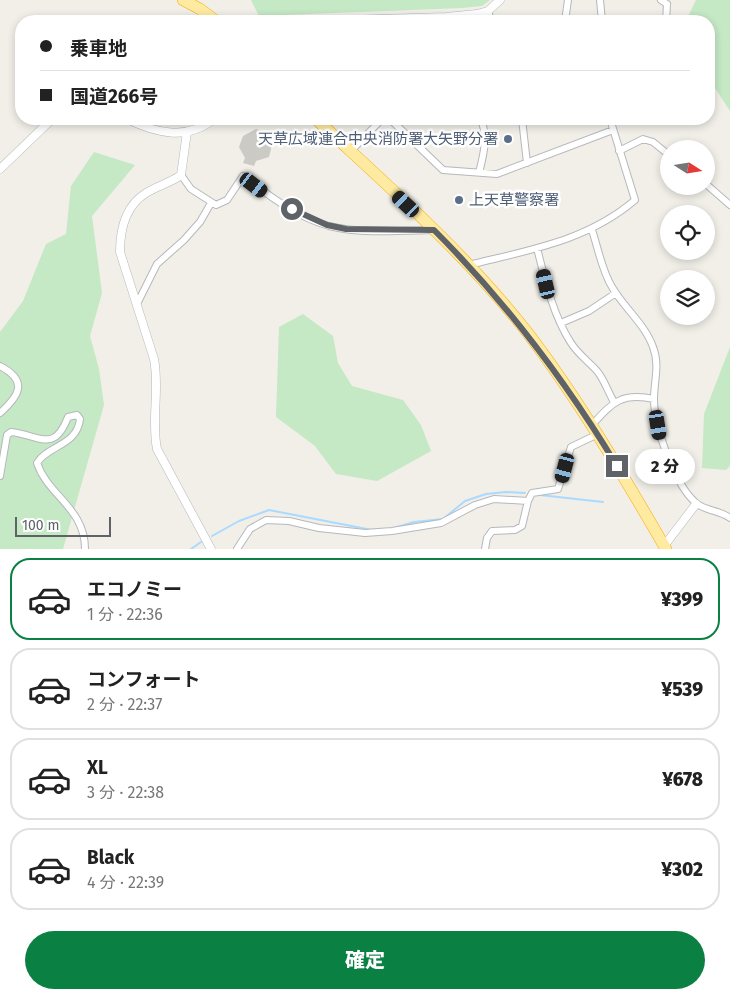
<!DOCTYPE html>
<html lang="ja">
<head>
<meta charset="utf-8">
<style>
	:root { --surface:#fff; --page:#f2f2f2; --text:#222; --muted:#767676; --line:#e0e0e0; --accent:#0b8043 }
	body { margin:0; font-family:"Fira Sans","Noto Sans JP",sans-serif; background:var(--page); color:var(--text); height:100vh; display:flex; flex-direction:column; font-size:19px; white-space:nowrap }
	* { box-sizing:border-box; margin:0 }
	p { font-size:16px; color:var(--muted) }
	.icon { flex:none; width:28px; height:28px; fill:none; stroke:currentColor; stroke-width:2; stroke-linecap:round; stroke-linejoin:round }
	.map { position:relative; height:549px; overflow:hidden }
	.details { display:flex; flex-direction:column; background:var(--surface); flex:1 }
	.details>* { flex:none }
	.hud { position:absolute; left:15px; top:15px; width:700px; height:110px; border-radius:20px; box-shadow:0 2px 8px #0003; display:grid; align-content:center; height:110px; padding:0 25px; background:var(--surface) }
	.needle { width:32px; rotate:102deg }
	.controls { position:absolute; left:660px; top:140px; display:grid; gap:10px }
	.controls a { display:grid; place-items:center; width:55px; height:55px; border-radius:50%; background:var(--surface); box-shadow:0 2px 8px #0003; font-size:25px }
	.scale { position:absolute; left:15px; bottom:12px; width:96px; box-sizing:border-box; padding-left:5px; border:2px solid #5f6368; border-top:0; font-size:14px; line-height:18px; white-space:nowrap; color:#5f6368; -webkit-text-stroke:4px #fff; paint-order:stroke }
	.end { position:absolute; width:22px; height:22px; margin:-11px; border:6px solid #5f6368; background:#fff; box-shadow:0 0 0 2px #fff }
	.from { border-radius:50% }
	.bubble { position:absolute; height:35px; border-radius:18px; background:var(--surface); box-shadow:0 2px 8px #0003; font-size:16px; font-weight:800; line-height:35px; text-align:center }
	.car { position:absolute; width:15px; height:30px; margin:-15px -8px; border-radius:6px; box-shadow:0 0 4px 1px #0007; background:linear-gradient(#222 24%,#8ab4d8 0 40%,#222 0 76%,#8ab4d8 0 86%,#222 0) }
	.hud b { display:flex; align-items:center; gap:18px; height:48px; font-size:19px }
	.hud b+b { border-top:1px solid var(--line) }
	.hud i { width:12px; height:12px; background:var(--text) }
	ul { padding:9px 0 0; list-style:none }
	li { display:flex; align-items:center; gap:15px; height:82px; margin:0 10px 8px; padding:0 15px; border:2px solid var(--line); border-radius:20px }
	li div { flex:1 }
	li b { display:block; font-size:19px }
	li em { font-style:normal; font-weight:800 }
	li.active { border-color:var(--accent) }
	li>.icon { width:45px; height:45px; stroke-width:1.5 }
	.cta { display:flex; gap:10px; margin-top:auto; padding:10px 25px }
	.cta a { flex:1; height:58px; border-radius:30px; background:var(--accent); color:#fff; font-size:20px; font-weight:800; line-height:58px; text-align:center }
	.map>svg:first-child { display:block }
</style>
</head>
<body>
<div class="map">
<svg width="730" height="549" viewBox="0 0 730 549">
	<rect width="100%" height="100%" fill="#f1efe8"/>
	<path fill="#c5e8c5" d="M251 0H490L482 6 462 8 259 16Z
		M696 0H730V111L709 79V21H686Z
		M94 152 135 165 92 216 102 293 90 336 99 369 104 405 63 549H0V332L23 301 46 244 66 234 71 186Z
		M303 314 333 336 338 363 352 386 403 400 421 425 431 451 377 481 336 474 315 446 276 417 279 327Z
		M730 347V466L726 470 702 468 704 414Z"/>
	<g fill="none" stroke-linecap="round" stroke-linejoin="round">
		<path stroke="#aadaff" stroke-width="2" d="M540 495 603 502
			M394 528 414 522 443 519 465 501 486 494 506 492 525 493
			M212 536 239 521 269 510 372 530
			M191 549 201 542"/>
	</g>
	<path fill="#cccac5" d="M256 129 262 131 269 144 272 145 269 157 256 161 254 166 243 163 245 158 239 147 243 136Z"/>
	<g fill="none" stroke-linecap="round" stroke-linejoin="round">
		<g stroke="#b5b8bc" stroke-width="8">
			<path id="minor" d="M600 0 602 21
				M661 0 667 4
				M488 11 491 21
				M298 21H299
				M565 21 568 0
				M666 21 667 4
				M390 119 443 170 497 174 613 130
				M522 119 527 163
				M351 151 382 119
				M619 151 643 139 653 142 669 155
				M479 173C484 153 488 138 481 119
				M181 175 191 189 216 205 227 200 243 176C269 196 297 217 329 226 362 234 399 231 433 230
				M706 184 730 205
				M592 230C598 248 602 271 612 287 624 308 645 324 653 347 660 365 654 381 654 399 654 427 675 485 696 503 705 511 720 510 730 518
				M537 248C545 280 553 315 571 343 578 354 588 361 597 371 604 379 608 392 614 402
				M469 265C529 250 587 241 635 200L610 119
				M137 304 157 264 184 240 200 222 211 203
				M561 323 589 311 616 293
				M0 366C29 381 19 396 0 413
				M592 425C612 403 621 392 654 399
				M0 476 7 435 11 432C39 435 54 454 68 417L77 415 80 419C77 446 48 445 37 463 48 496 85 508 85 549
				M237 549 250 529 266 520 289 521 319 528 365 533 392 531 441 523 475 505 494 499 528 501
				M485 549 487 538 492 531 515 530 522 526 528 501 532 493 558 489 571 447 598 434"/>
		</g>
		<g stroke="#b5b8bc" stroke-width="9">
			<path id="tertiary" d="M314 21 446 17 477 14 488 11 500 0
				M127 119C156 133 186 141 214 119
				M187 132 181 175C170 183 157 186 146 193 125 206 120 230 120 252L154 359C160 389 151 419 157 449L211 549
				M0 169 52 119
				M664 546 696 504"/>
		</g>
		<g stroke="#f9ab00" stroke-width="12">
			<path id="trunk" d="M183 0 200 9 216 21
				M316 119C389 187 465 253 527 332 579 400 623 475 666 549"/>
		</g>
		<use href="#minor" stroke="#fff" stroke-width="6"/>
		<use href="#tertiary" stroke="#fff" stroke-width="8"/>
		<use href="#trunk" stroke="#feeaa1" stroke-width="11"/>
	</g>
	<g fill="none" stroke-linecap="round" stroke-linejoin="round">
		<path stroke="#5f6368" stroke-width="6" d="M292 209 327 225 346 229 434 230C505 301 565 380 617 466"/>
	</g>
	<g fill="#5c6f8a" stroke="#fff" stroke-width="2">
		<circle cx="508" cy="139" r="5"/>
		<circle cx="459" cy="200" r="5"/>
	</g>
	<g text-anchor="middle" stroke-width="5" stroke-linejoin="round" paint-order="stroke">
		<g font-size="15" fill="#4e5e75" stroke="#fff" text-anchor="end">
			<text x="498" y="144">天草広域連合中央消防署大矢野分署</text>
			<text x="469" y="205" text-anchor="start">上天草警察署</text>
		</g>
	</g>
</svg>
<div class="controls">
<a><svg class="needle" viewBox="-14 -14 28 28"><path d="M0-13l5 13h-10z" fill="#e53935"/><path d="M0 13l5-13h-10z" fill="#767676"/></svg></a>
<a><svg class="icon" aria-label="locate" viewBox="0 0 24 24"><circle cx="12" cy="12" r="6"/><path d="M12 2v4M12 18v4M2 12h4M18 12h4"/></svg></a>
<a><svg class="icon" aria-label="layers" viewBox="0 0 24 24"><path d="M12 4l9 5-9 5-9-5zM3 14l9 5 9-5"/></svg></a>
</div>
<div class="scale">100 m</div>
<i class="end from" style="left:292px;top:209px"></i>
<i class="end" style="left:617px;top:466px"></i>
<div class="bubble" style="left:635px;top:449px;width:60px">2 分</div>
<i class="car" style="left:254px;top:185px;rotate:127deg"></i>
<i class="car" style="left:406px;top:204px;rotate:313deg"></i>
<i class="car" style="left:546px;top:284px;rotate:347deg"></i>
<i class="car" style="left:658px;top:425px;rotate:171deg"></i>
<i class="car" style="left:565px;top:468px;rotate:195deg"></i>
<div class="hud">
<b><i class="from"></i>乗車地</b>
<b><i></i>国道266号</b>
</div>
</div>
<section class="details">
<ul>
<li class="active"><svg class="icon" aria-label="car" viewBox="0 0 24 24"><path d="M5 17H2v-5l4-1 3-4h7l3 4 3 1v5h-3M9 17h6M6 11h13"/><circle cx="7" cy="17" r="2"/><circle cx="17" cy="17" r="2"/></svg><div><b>エコノミー</b><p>1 分 · 22:36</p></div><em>¥399</em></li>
<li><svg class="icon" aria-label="car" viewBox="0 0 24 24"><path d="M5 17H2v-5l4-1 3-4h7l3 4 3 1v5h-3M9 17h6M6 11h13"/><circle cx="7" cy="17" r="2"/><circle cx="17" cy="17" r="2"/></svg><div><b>コンフォート</b><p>2 分 · 22:37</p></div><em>¥539</em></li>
<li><svg class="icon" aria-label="car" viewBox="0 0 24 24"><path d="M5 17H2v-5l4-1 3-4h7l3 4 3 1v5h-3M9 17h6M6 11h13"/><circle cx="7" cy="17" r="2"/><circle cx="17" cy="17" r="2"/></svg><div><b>XL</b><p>3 分 · 22:38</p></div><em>¥678</em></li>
<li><svg class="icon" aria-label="car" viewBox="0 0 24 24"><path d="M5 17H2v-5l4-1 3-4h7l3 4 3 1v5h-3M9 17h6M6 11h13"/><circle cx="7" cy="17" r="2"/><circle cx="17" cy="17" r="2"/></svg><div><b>Black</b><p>4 分 · 22:39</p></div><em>¥302</em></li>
</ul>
<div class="cta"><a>確定</a></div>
</section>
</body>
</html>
